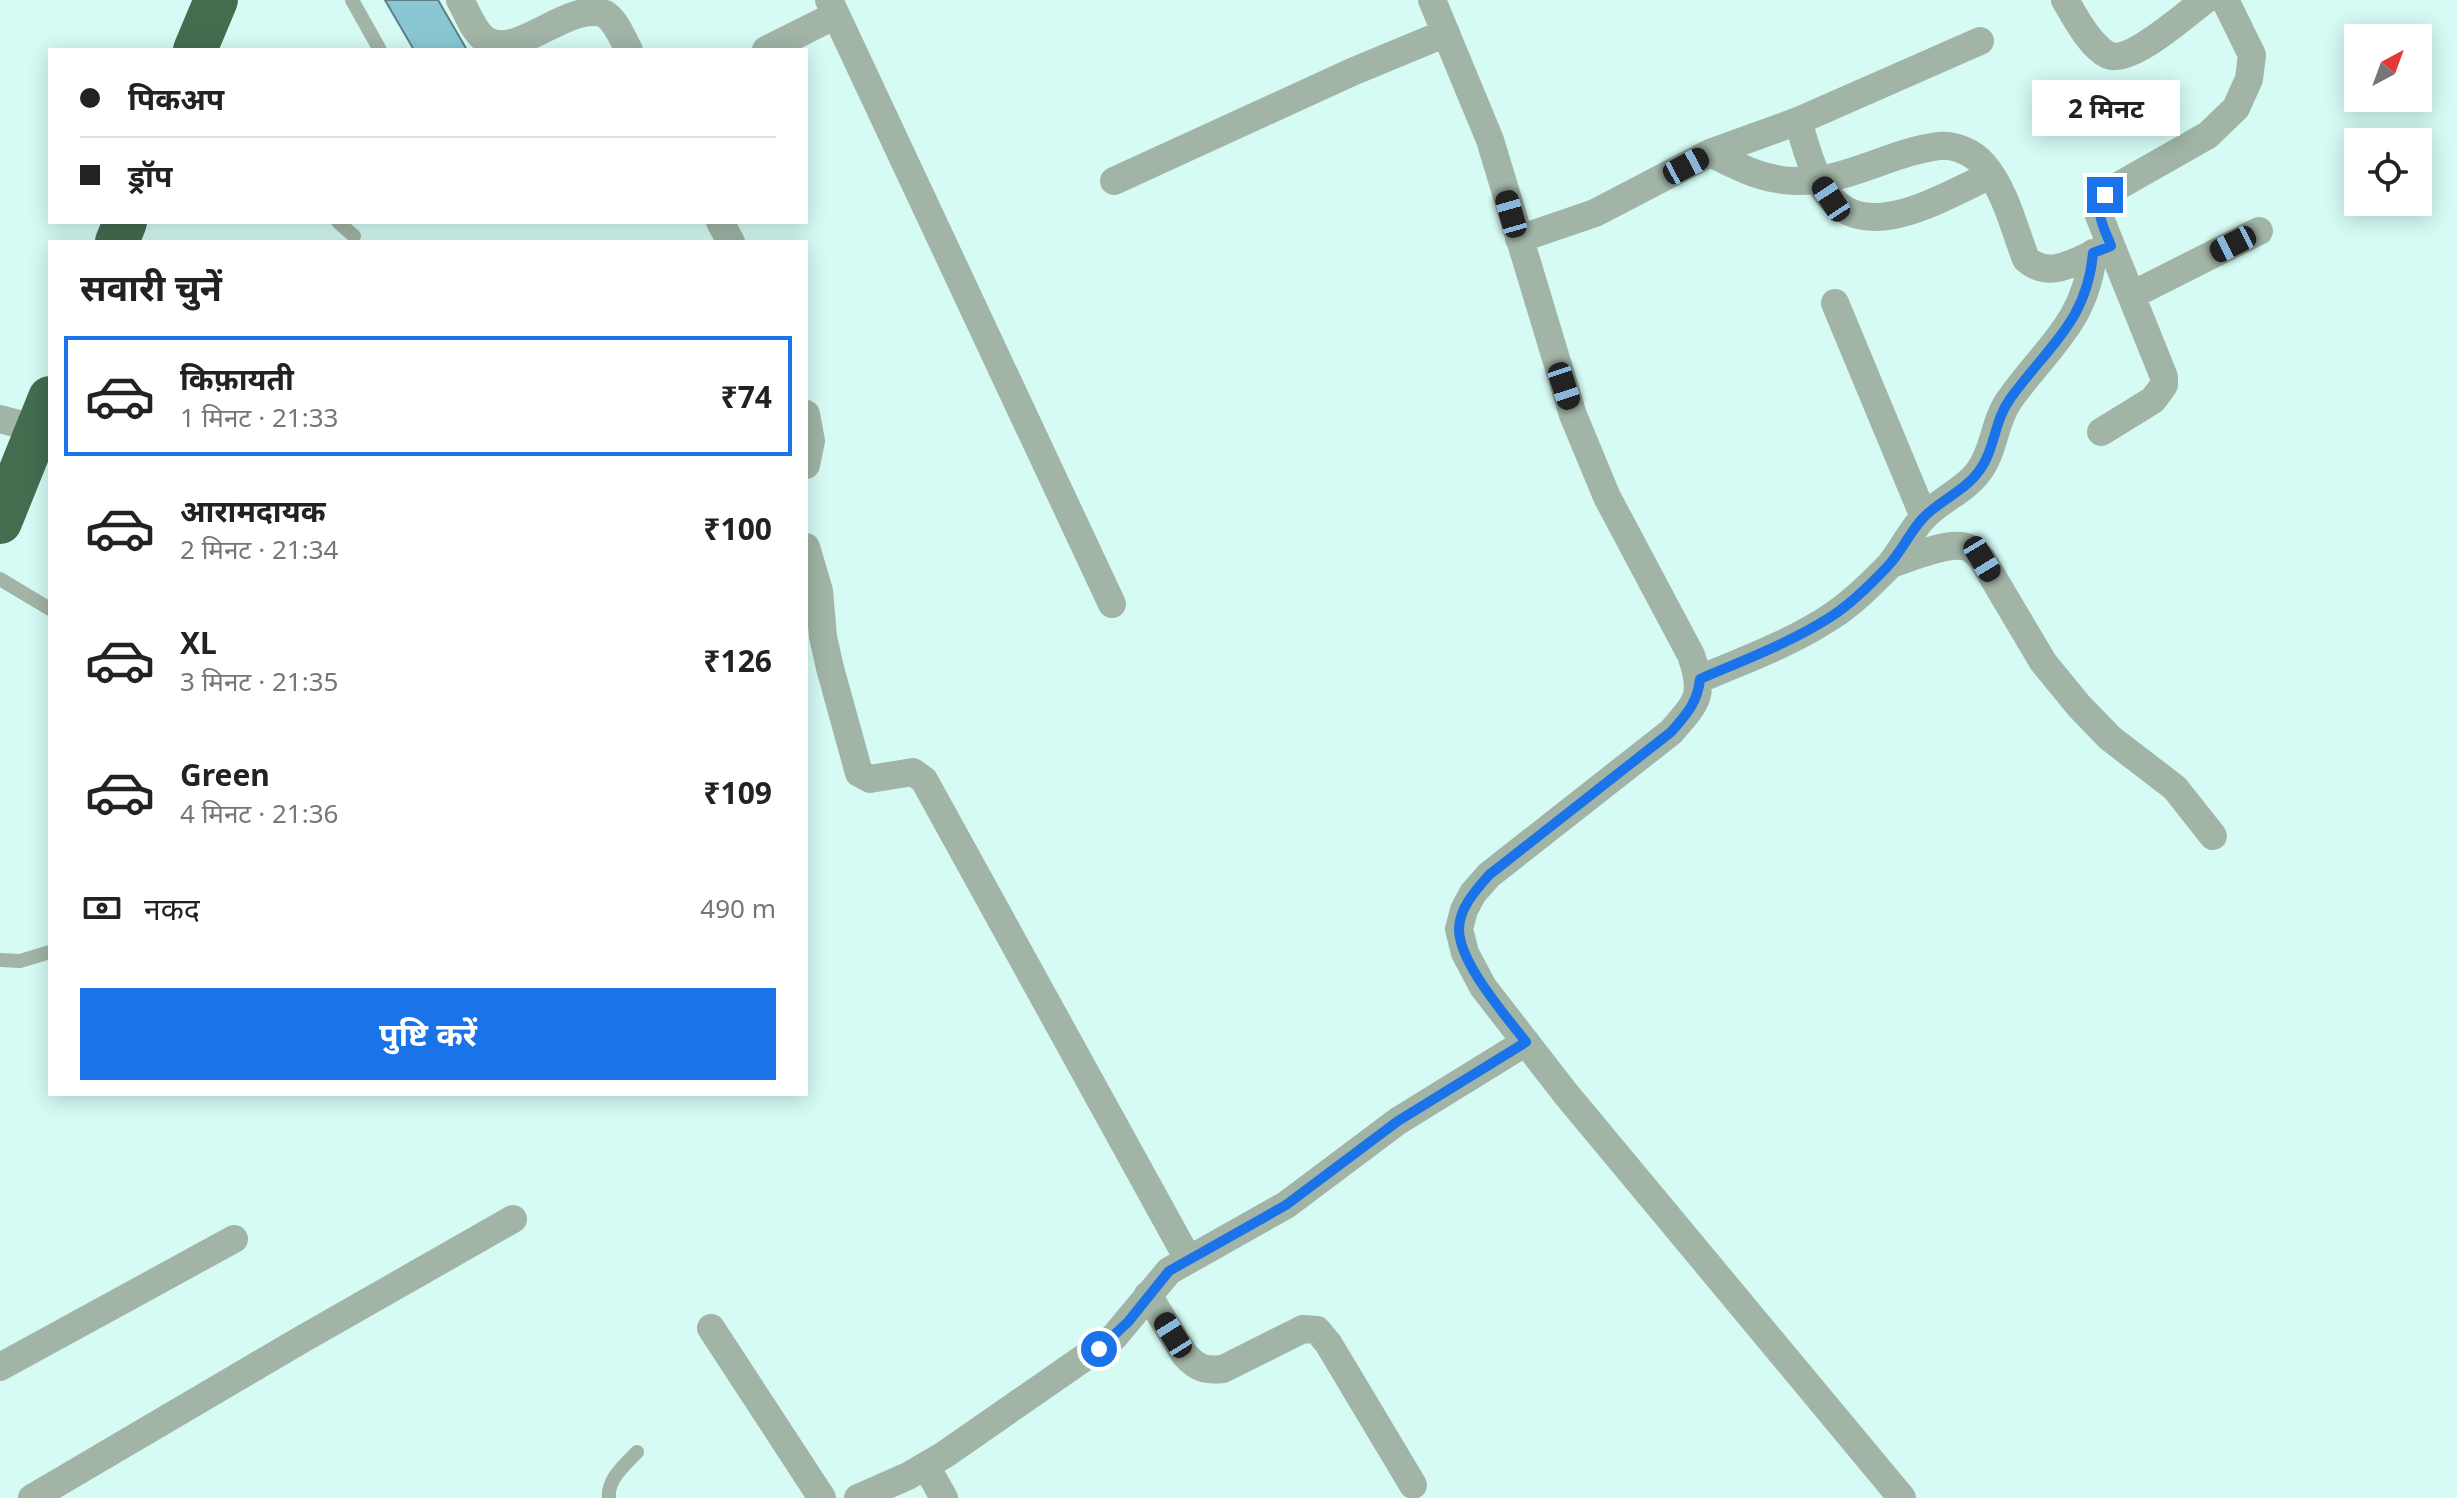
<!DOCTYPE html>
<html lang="hi">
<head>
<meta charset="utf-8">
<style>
	:root { --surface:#fff; --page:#f6f6f6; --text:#222; --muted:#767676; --line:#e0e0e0; --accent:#1a73e8 }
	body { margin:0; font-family:"Noto Sans","Noto Sans Devanagari",sans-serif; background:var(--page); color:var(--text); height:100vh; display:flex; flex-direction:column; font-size:30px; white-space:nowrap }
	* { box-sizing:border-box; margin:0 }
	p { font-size:26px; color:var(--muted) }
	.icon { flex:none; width:44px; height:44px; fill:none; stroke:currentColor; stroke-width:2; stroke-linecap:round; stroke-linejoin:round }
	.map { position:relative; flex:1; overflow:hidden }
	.sheet { position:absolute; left:48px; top:240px; width:760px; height:856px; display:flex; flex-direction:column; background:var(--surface); border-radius:0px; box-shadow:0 4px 20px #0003 }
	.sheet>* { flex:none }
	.guide { position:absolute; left:48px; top:48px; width:760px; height:176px; border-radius:0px; box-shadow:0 4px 20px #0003; display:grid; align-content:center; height:176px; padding:0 32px; background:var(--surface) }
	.needle { width:52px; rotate:41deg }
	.tools { position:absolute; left:2344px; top:24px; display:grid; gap:16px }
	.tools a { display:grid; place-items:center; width:88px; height:88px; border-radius:0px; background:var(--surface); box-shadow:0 4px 20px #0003; font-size:40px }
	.end { position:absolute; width:36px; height:36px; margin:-18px; border:10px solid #1a73e8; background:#fff; box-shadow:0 0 0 4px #fff }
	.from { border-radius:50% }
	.bubble { position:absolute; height:56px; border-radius:0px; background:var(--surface); box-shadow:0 4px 20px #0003; font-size:26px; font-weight:700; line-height:56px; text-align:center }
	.car { position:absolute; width:24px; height:48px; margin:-24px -12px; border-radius:10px; box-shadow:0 0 6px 2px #0007; background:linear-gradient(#222 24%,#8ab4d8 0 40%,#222 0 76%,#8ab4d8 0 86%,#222 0) }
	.guide b { display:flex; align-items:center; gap:28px; height:76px; font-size:30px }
	.guide b+b { border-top:2px solid var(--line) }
	.guide i { width:20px; height:20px; background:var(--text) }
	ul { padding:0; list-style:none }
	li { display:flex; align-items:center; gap:24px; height:120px; margin:0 16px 12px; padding:0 16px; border:4px solid transparent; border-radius:0px }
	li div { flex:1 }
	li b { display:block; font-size:30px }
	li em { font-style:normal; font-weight:700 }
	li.on { border-color:var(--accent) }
	li>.icon { width:72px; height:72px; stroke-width:1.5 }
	h2 { padding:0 32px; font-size:36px; line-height:96px }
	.pay { display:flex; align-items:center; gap:20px; height:88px; padding:0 32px; font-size:30px }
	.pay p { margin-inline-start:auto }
	.action { display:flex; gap:16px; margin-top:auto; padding:16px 32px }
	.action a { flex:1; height:92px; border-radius:0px; background:var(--accent); color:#fff; font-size:32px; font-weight:700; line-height:92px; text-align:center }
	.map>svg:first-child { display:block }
</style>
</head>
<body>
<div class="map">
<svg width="2457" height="1498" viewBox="0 0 2457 1498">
	<rect width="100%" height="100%" fill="#d5fbf4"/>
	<path fill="#89c8d3" stroke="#5d8087" stroke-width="2" d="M385 0H438L467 50H414Z"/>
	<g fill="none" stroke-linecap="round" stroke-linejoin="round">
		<path stroke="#a1b4a6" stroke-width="14" d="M352 0 380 50
			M338 222 354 236
			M0 579 50 609
			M0 960 20 961 50 952
			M609 1498C607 1479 625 1465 637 1452"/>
		<path stroke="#a1b4a6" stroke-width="28" d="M460 0C467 12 472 28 483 38 514 64 567 0 605 14 617 22 622 38 629 50
			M829 0 1112 604
			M1432 0 1490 140 1573 415 1607 497 1691 655C1705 695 1698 701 1671 732L1489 875 1473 893 1464 910 1459 929 1465 953 1483 987 1566 1094 1902 1498
			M2065 0C2075 17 2090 46 2108 55 2130 65 2186 14 2205 0
			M766 50 836 15
			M1798 121C1804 140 1809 161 1818 179 1855 254 1937 199 1991 175
			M1710 153C1739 167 1764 181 1797 181 1848 182 1890 152 1939 146 1954 144 1974 153 1983 164 2005 189 2014 228 2026 259 2052 282 2079 258 2107 248
			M1114 181 1352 72 1446 33
			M720 222 731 242
			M1519 239 1595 213 1710 153 1798 121 1980 41
			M2132 295 2259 231
			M1835 303 1924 517
			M806 414 811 441 806 465
			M0 419 37 429
			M2101 432 2153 400 2164 385V377L2098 213 2099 203 2113 189 2208 135 2236 108 2249 79 2252 55 2225 0
			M806 547 819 591 823 637 830 668 859 773 870 779 913 772 924 780 1188 1259
			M1891 564C1910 558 1948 541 1967 547 1973 549 1977 554 1982 559L2043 662 2079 706 2110 738 2175 788 2213 836
			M1700 679C1744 660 1792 643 1832 616 1852 603 1870 585 1887 568 1901 553 1909 533 1923 518 1939 500 1965 491 1979 471 1995 450 1994 420 2010 399 2047 347 2086 322 2093 253
			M1148 1295 1185 1355C1197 1368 1205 1371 1223 1369L1303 1329 1317 1330 1328 1343 1413 1485
			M711 1328 822 1498
			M0 1367 234 1239
			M926 1466 944 1498
			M32 1498 299 1341 513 1219
			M858 1498 908 1476 944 1455 1114 1337 1169 1271 1286 1205 1398 1121 1526 1042"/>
		<path stroke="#446d50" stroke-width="44" d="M195 50 216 0
			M117 242 125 222
			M0 522 50 398"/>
	</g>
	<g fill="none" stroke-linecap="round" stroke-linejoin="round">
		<path stroke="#1a73e8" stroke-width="10" d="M1099 1349 1128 1322 1169 1271 1286 1205 1398 1121 1526 1042C1506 1016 1459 963 1459 929 1459 908 1476 890 1489 875L1671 732C1686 715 1698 702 1700 679 1744 660 1792 642 1832 616 1852 603 1870 585 1887 567 1901 553 1909 533 1923 518 1940 500 1965 491 1979 471 1995 450 1994 421 2010 399 2047 347 2087 322 2093 253L2111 246C2105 229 2093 212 2105 195"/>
	</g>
</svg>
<div class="tools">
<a><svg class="needle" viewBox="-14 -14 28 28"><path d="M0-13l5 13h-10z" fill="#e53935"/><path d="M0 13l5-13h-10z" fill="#767676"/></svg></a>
<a><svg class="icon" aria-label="locate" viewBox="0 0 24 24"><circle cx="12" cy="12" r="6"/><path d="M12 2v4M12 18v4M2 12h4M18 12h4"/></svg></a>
</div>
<i class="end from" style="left:1099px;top:1349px"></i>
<i class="end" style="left:2105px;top:195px"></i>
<div class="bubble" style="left:2032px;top:80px;width:148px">2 मिनट</div>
<i class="car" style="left:1686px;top:166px;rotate:62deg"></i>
<i class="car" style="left:1831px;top:199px;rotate:327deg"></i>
<i class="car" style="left:1511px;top:214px;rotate:344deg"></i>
<i class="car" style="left:2233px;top:244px;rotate:243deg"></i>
<i class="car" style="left:1564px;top:386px;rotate:162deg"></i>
<i class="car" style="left:1982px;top:559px;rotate:149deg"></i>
<i class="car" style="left:1173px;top:1335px;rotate:328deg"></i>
<div class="guide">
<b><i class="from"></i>पिकअप</b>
<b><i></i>ड्रॉप</b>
</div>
<section class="sheet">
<h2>सवारी चुनें</h2>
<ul>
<li class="on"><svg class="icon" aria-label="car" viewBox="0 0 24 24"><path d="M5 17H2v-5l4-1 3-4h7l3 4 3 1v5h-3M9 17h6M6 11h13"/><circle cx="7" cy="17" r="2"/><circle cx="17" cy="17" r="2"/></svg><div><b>किफ़ायती</b><p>1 मिनट · 21:33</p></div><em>₹74</em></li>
<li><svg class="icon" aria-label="car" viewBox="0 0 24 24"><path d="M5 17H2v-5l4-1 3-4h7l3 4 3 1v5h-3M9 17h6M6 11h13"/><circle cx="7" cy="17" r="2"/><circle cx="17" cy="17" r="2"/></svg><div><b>आरामदायक</b><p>2 मिनट · 21:34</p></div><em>₹100</em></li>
<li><svg class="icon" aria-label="car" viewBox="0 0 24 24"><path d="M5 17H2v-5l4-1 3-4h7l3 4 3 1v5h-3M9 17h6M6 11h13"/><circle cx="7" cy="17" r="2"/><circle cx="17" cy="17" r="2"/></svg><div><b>XL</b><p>3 मिनट · 21:35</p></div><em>₹126</em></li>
<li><svg class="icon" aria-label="car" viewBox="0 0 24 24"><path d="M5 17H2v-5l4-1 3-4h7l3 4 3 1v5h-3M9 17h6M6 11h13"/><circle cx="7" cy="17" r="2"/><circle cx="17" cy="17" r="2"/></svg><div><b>Green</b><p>4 मिनट · 21:36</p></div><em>₹109</em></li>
</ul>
<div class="pay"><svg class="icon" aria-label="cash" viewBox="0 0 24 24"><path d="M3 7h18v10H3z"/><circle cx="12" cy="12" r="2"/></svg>नकद<p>490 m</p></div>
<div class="action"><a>पुष्टि करें</a></div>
</section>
</div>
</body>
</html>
